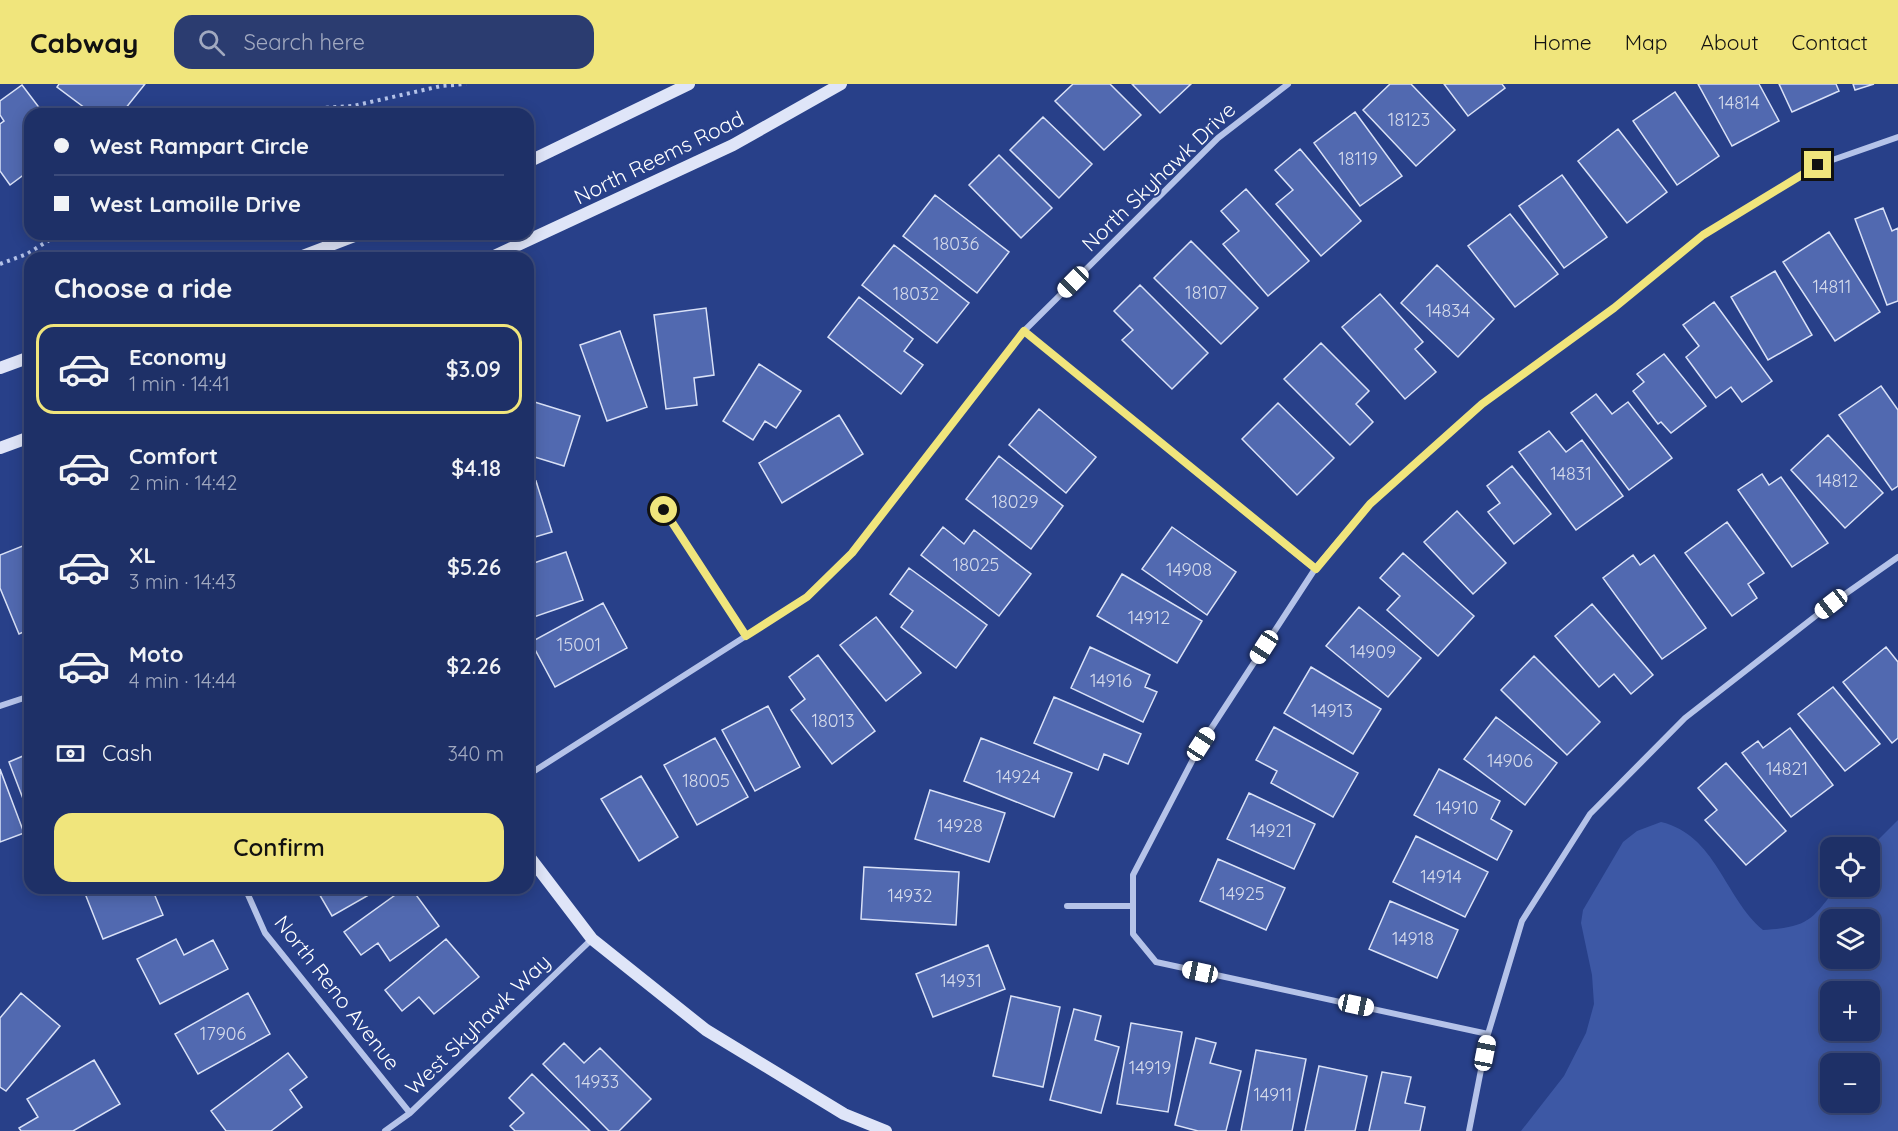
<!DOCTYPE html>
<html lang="en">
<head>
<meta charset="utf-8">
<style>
	:root { --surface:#1e3067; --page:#2b3c70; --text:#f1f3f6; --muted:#a1a9c0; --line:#3c4b7b; --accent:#f0e57c }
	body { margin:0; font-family:Quicksand,sans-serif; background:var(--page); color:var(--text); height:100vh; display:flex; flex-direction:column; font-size:22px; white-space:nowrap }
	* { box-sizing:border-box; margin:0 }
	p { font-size:20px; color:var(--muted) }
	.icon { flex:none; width:33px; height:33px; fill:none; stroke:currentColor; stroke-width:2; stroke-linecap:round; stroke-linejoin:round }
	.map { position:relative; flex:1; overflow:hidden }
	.details { position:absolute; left:24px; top:168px; width:510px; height:642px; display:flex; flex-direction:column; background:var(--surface); border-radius:18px; box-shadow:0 3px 15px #0003,0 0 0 2px var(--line) }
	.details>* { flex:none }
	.guide { position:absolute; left:24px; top:24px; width:510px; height:132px; border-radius:18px; box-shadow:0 3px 15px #0003,0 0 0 2px var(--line); display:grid; align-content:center; height:132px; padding:0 30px; background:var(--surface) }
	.buttons { position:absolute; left:1820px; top:753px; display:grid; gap:12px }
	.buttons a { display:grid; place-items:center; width:60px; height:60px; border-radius:12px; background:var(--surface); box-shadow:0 3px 15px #0003,0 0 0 2px var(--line); font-size:30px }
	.end { position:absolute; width:27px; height:27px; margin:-14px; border:8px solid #f0e57c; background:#111; box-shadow:0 0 0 3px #111 }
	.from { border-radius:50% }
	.car { position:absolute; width:18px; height:36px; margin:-18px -9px; border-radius:8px; box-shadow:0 0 4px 2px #0007; background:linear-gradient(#fff 24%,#345 0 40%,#fff 0 76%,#345 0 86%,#fff 0) }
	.guide b { display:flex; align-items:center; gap:21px; height:57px; font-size:22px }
	.guide b+b { border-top:2px solid var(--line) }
	.guide i { width:15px; height:15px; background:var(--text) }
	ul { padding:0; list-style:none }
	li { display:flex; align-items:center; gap:18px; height:90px; margin:0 12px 9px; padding:0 18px; border:3px solid transparent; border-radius:18px }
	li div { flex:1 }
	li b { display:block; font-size:22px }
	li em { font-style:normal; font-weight:600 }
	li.on { border-color:var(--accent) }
	li>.icon { width:54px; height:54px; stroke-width:1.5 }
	h2 { padding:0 30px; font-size:27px; line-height:72px }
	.pay { display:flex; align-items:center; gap:15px; height:66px; padding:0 30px; font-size:22px }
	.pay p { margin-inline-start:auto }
	.cta { display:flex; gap:12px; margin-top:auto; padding:12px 30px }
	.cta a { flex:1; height:69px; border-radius:18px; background:var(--accent); color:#111; font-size:24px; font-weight:600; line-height:69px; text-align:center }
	header { display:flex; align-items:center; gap:36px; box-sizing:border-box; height:84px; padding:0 30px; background:var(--accent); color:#111 }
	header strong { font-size:28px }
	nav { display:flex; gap:33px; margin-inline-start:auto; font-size:21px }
	.search { width:420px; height:54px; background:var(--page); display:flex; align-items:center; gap:15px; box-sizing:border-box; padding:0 21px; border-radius:18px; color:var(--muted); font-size:22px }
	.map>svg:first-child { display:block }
</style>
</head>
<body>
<header>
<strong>Cabway</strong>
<div class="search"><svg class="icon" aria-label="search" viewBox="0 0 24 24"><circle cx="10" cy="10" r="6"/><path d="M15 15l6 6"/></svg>Search here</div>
<nav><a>Home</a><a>Map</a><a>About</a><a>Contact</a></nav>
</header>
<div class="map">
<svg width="1898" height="1047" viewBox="0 0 1898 1047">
	<rect width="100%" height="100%" fill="#284089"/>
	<path fill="#3d58a5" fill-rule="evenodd" d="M1898 736V1047H1521L1564 992 1586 949 1594 920 1592 891 1581 839 1583 826 1623 758 1637 747 1661 738C1716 751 1724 813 1763 846 1808 843 1811 837 1837 803L1869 802V765ZM1830 836H1869V874H1830ZM1830 908H1869V946H1830ZM1830 980H1869V1018H1830Z"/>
	<path fill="#5169b0" stroke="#d9e1f7" stroke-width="1.5" d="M59 0H145L121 30H93L57 3Z
		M1073 0H1110L1141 31 1104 66 1055 17Z
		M1132 0H1191L1160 29Z
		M1390 0H1411L1455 46 1416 82 1363 26Z
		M1444 0H1502L1505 4 1468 32Z
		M1698 0H1759L1779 37 1732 62Z
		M1779 0H1836L1839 7 1792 28Z
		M1853 0H1874L1855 6Z
		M22 1 44 30H30V86L10 101 0 87V40L4 37 0 31V17Z
		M1675 8 1719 72 1677 101 1633 37Z
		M1355 28 1402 92 1360 122 1314 59Z
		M1043 33 1092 80 1059 114 1010 66Z
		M1618 45 1667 108 1627 139 1578 77Z
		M1300 65 1361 137 1321 172 1276 120 1293 106 1275 86Z
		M999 71 1052 124 1021 154 969 101Z
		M1562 91 1607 153 1564 184 1519 122Z
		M1246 105 1309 177 1268 212 1223 160 1239 147 1221 127Z
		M935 111 1009 168 977 209 903 152Z
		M1883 124 1892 147 1898 144V217L1887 221 1855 135Z
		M1510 130 1558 190 1515 223 1468 162Z
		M1829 148 1880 228 1835 257 1783 178Z
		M1191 157 1258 224 1221 260 1154 194Z
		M894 161 969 219 937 259 862 201Z
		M1437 181 1494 235 1458 273 1401 219Z
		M1775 187 1812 251 1768 276 1731 213Z
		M1140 201 1208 269 1172 305 1122 256 1133 246 1114 227Z
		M1380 210 1423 258 1415 265 1436 288 1405 315 1342 243Z
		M859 213 913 255 904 267 923 281 901 310 828 253Z
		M1714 218 1772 297 1742 318 1731 303 1716 314 1686 273 1699 262 1683 241Z
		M706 224 714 291 694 294 697 321 666 325 654 231Z
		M620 247 647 323 607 337 580 261Z
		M1321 259 1369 307 1356 320 1373 338 1350 361 1284 295Z
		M1664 270 1706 322 1671 349 1661 338 1658 340 1633 307 1644 298 1637 290Z
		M759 280 801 307 776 344 765 337 753 356 723 337Z
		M1881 302 1898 326V402L1892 406 1839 331Z
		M1596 310 1612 330 1628 318 1672 374 1629 406 1571 329Z
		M528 316 580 332 564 382 528 371Z
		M1278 319 1334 374 1297 411 1242 355Z
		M1039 325 1096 373 1066 409 1009 361Z
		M839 331 863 370 782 419 759 379Z
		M1549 347 1566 368 1582 356 1623 412 1576 446 1519 368Z
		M1828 351 1883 409 1845 444 1791 386Z
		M999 372 1063 422 1031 465 966 415Z
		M1512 382 1551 430 1514 460 1488 428 1500 419 1487 402Z
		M1762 390 1769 401 1781 393 1828 459 1792 483 1738 406Z
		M536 397 552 448 528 455V400Z
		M1457 427 1506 479 1473 510 1424 458Z
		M1727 438 1764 489 1748 500 1757 514 1732 532 1685 469Z
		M943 443 964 460 974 446 1031 490 999 532 921 471Z
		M1172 443 1236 488 1207 531 1142 485Z
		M30 459V545L19 550 0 504V471Z
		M566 468 583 516 528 535V481Z
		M1403 469 1474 532 1438 572 1387 526 1400 512 1380 494Z
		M1633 471 1640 481 1654 471 1706 544 1662 575 1603 494Z
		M909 484 987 541 956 584 901 543 913 527 890 510Z
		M1122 490 1202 537 1177 579 1097 532Z
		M603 519 627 564 555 603 531 558Z
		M1592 520 1653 591 1631 610 1614 590 1599 603 1555 552Z
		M1359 523 1421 574 1388 613 1326 562Z
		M876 533 921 589 886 617 840 561Z
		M1090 563 1150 591 1145 603 1157 608 1143 638 1071 604Z
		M1886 563 1898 578V654L1892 659 1843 598Z
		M818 571 875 647 832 680 791 626 805 615 789 593Z
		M1534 572 1600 638 1567 671 1501 606Z
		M1311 583 1381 625 1353 670 1284 629Z
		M1833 603 1880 660 1845 687 1798 630Z
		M1054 613 1141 650 1128 680 1104 670 1098 686 1034 659Z
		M768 622 800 683 755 707 722 646Z
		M1496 633 1557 679 1525 721 1464 675Z
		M1274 643 1358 689 1333 733 1271 699 1277 687 1256 676Z
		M1790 644 1833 701 1791 733 1742 669 1758 657 1763 664Z
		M715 654 748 713 697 741 664 681Z
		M981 654 1072 689 1054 733 964 697Z
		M30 669V733L9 678Z
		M1726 679 1786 747 1746 781 1705 736 1717 726 1698 704Z
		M0 685 24 749 0 758Z
		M1439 685 1500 717 1491 735 1512 747 1497 776 1414 731Z
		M641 692 678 753 639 777 601 715Z
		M930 706 1005 729 989 778 915 755Z
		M1249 709 1315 740 1294 785 1227 755Z
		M1416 752 1488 788 1465 833 1393 798Z
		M1218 775 1285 804 1266 846 1200 817Z
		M864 783 959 788 956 841 861 835Z
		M93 804H161L153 807 163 831 103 855 84 807Z
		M325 804H381L332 832 318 808Z
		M405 804H411L439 842 390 877 378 859 361 871 344 848Z
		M1390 817 1458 846 1437 894 1369 865Z
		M176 855 184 871 213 856 228 885 160 920 137 875Z
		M446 855 479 893 434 930 419 913 402 927 385 906Z
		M988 861 1005 905 933 933 916 890Z
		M21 909 60 942 6 1007 0 1003V934Z
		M248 909 270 950 198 990 175 950Z
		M1011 912 1060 923 1043 1003 993 992Z
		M1074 925 1101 932 1095 956 1119 963 1101 1029 1050 1016Z
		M1131 939 1182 948 1168 1028 1117 1020Z
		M1196 954 1216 959 1210 979 1241 987 1226 1047H1198L1175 1041Z
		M564 959 584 979 600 964 651 1015 619 1047H609L543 980Z
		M1256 966 1306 975 1292 1047H1241Z
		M288 969 307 993 290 1006 302 1023 271 1047H226L211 1027Z
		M94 976 120 1020 73 1047H21L19 1044 38 1033 27 1015Z
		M1319 982 1367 992 1355 1047H1305Z
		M1382 988 1411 993 1405 1019 1425 1023 1420 1047H1369Z
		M532 990 590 1047H515L510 1042 524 1029 509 1014Z"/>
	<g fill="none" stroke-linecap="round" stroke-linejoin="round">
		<path stroke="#b5c3e9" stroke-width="4" stroke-dasharray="3 4.5" stroke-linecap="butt" d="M221 30 353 22 441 2 466 0
			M0 180 27 170 59 150"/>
		<path stroke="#b5c3e9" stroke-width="6" d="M1024 247 1315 485
			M664 426 746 552
			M0 622 30 612
			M528 691 807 513 852 469 1024 247 1218 54 1288 0
			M245 804 265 849 410 1029
			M1067 822H1133
			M1488 950 1156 878 1133 850V791L1201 660 1315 485 1370 420 1482 320 1614 224 1703 151 1818 81 1898 53
			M385 1047 410 1029 592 855
			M1469 1047 1488 950 1522 837 1590 730 1685 634 1831 520 1898 473"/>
		<path stroke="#dfe5f8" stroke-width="12" d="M528 78 689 0
			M297 174 360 150
			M490 174 733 61 841 0
			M0 284 30 273
			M0 364 30 353
			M528 771 592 855 706 946 844 1030 886 1047"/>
	</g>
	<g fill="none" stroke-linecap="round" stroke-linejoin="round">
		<path stroke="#f0e57c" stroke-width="8" d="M664 426 746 552 807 513 852 469 1024 247 1316 485 1370 420 1482 320 1614 224 1703 151 1818 81"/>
	</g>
	<g text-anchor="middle" stroke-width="4.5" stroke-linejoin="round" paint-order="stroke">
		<g font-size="18" fill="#d4daeb">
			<text x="1739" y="25">14814</text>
			<text x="1409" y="42">18123</text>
			<text x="1358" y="81">18119</text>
			<text x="956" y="166">18036</text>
			<text x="1832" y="209">14811</text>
			<text x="1206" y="215">18107</text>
			<text x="916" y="216">18032</text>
			<text x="1448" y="233">14834</text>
			<text x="1571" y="396">14831</text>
			<text x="1837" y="403">14812</text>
			<text x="1015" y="424">18029</text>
			<text x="976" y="487">18025</text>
			<text x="1189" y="492">14908</text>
			<text x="1149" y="540">14912</text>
			<text x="579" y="567">15001</text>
			<text x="1373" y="574">14909</text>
			<text x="1111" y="603">14916</text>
			<text x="1332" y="633">14913</text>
			<text x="833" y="643">18013</text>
			<text x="1510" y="683">14906</text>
			<text x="1787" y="691">14821</text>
			<text x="1018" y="699">14924</text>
			<text x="706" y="703">18005</text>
			<text x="1457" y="730">14910</text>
			<text x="960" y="748">14928</text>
			<text x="1271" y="753">14921</text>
			<text x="1441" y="799">14914</text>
			<text x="1242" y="816">14925</text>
			<text x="910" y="818">14932</text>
			<text x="1413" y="861">14918</text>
			<text x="961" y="903">14931</text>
			<text x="223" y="956">17906</text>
			<text x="1150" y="990">14919</text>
			<text x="597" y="1004">14933</text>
			<text x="1273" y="1017">14911</text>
		</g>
		<g font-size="21" fill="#fff" stroke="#284089">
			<text transform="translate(659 74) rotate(-26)" y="7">North Reems Road</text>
			<text transform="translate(1159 93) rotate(-44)" y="7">North Skyhawk Drive</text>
			<text transform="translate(337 909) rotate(52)" y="7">North Reno Avenue</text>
			<text transform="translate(478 941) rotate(-44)" y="7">West Skyhawk Way</text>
		</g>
	</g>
</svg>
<div class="buttons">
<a><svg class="icon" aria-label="locate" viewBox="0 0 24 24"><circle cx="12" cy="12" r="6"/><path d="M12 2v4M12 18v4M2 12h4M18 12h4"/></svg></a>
<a><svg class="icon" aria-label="layers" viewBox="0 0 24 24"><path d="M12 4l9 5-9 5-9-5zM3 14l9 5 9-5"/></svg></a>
<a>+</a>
<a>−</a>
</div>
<i class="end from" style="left:664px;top:426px"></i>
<i class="end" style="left:1818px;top:81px"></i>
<i class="car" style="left:1073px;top:198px;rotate:225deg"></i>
<i class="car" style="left:1831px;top:520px;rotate:232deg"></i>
<i class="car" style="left:1264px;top:563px;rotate:213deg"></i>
<i class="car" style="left:1201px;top:660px;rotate:33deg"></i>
<i class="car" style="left:1200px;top:888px;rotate:282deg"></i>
<i class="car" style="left:1356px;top:921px;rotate:102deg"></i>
<i class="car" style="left:1485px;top:969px;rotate:11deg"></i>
<div class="guide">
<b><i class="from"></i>West Rampart Circle</b>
<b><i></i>West Lamoille Drive</b>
</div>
<section class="details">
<h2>Choose a ride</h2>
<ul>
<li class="on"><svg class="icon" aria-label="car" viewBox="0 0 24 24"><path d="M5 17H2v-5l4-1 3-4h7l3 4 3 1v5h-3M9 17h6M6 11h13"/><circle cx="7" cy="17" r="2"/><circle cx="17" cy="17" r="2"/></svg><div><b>Economy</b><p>1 min · 14:41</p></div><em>$3.09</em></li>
<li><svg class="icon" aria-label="car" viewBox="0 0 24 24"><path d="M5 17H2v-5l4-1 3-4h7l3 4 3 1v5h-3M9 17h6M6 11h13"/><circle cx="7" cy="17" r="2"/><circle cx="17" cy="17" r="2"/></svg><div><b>Comfort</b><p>2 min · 14:42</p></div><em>$4.18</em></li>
<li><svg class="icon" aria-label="car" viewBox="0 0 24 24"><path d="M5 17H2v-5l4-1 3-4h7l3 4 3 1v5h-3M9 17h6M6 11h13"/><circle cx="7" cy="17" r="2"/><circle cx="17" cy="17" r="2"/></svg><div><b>XL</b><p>3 min · 14:43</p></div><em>$5.26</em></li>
<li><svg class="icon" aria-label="car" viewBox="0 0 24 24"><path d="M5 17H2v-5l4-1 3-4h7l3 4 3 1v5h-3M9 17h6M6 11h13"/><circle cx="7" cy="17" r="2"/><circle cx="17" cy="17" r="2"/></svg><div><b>Moto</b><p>4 min · 14:44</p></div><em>$2.26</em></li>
</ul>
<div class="pay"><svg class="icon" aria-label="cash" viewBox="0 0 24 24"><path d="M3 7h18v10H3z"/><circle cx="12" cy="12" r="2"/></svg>Cash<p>340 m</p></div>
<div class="cta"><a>Confirm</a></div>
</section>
</div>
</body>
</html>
